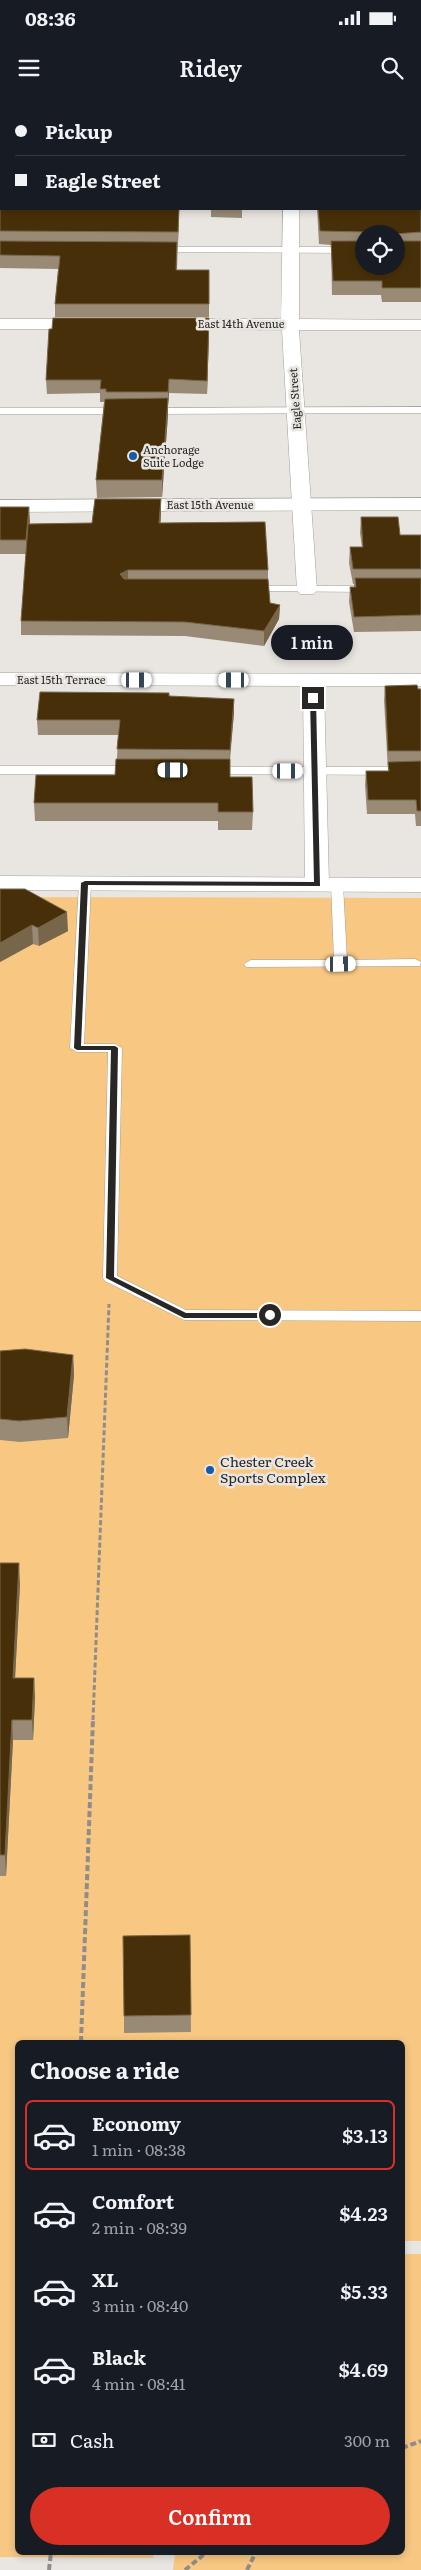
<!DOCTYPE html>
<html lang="en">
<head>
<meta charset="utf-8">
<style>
	:root { --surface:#171b24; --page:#20242c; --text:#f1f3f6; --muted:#9ea1a6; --line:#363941; --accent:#d93025 }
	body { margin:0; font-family:Literata,serif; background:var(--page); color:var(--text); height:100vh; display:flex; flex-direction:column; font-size:19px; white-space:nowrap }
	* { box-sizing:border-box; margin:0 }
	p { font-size:16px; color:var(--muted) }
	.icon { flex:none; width:28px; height:28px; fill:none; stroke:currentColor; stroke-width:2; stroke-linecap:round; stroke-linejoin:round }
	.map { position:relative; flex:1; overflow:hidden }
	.panel { position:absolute; left:15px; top:1940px; width:390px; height:515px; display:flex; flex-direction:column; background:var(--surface); border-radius:8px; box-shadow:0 2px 8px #0003 }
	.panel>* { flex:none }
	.guide { position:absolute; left:0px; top:0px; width:421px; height:110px; box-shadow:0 2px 8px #0003; display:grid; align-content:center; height:110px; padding:0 15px; background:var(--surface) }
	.fabs { position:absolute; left:355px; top:125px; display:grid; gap:10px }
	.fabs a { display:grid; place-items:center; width:50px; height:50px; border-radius:50%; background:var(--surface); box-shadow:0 2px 8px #0003; font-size:25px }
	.end { position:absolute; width:22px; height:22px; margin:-11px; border:6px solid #282725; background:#fff; box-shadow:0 0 0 2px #fff }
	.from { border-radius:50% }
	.bubble { position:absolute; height:35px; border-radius:18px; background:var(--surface); box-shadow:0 2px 8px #0003; font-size:16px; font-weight:600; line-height:35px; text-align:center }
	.car { position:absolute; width:15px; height:30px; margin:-15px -8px; border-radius:6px; box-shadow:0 0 4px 1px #0007; background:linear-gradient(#fff 24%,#345 0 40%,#fff 0 76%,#345 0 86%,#fff 0) }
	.guide b { display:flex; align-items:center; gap:18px; height:48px; font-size:19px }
	.guide b+b { border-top:1px solid var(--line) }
	.guide i { width:12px; height:12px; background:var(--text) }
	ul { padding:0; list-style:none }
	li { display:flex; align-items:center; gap:15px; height:70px; margin:0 10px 8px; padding:0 5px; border:2px solid transparent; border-radius:8px }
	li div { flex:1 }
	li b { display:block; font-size:19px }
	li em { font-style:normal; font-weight:600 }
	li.selected { border-color:var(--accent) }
	li>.icon { width:45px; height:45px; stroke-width:1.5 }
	h2 { padding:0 15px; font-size:22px; line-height:60px }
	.pay { display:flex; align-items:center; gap:12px; height:55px; padding:0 15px; font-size:19px }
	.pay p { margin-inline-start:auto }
	.cta { display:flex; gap:10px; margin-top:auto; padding:10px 15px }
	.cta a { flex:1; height:58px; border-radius:30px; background:var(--accent); color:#fff; font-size:20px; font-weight:600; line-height:58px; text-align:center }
	.status { display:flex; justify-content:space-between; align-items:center; height:35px; padding:0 25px; background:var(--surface); direction:ltr }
	.status svg { height:14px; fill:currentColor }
	header { display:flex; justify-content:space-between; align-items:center; height:65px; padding:0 15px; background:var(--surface); font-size:22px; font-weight:600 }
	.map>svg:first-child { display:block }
</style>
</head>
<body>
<div class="status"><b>08:36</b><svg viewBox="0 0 49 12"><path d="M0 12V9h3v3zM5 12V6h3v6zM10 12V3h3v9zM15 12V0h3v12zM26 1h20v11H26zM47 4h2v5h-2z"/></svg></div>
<header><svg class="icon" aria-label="menu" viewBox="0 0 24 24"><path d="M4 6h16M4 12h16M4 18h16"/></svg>Ridey<svg class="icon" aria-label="search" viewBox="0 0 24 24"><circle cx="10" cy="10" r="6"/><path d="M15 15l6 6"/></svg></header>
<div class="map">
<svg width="421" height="2470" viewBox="0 0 421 2470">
	<rect width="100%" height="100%" fill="#e9e5e1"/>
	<path fill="#f8c883" d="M0 797 421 798V2141H403L402 1942H18V2452L154 2453 153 2458 0 2457Z
		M403 2154H421V2470H173L175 2453 402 2452Z"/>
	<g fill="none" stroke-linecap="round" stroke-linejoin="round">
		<g stroke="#a3a09b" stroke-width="1">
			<path id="service" d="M153 147H364V153L156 152 151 149Z
				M421 307V313L149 314 144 311 149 308Z
				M0 308H123L128 311 123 314H0Z
				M250 486H370L376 489 370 492 246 491V487Z
				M0 666H136L142 670 136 674H0Z
				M211 667H421V675L207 674 205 671Z
				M85 779 91 783 84 944H115L122 948 117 1176 186 1210 421 1211V1221L184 1220 105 1181 103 1178 108 952H77L70 948 79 783Z
				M337 780 343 784 347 860 415 859 421 862 420 866 246 867 244 864 251 860H334L331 784Z"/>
		</g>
		<g stroke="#a3a09b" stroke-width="1">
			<path id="minor" d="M277 0H293V1H277Z
				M283 109H299V219L421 220V230H299L317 490 314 494H300L297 490 282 230 171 229 165 228 162 224 165 220 171 219H281Z
				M0 219H91L97 220 100 224 97 228 91 229H0Z
				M0 573 421 574V586H324L329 784 325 789 317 791 309 789 305 784 303 586 0 585Z"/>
		</g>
		<g stroke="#a3a09b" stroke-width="1">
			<path id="tertiary" d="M0 776 421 778V792L0 790Z"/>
		</g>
		<g stroke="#a3a09b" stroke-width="1">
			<path id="secondary" d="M421 398V410L0 412V400Z"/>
		</g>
		<path stroke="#8f8d8a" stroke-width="3" stroke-dasharray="5 2.5" stroke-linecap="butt" d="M93 1620 109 1204"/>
		<path stroke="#8f8d8a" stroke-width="4" stroke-dasharray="6 3" stroke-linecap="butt" d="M81 1942 93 1619
			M402 2348 421 2341
			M49 2470 51 2452
			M185 2470 207 2452
			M247 2470 256 2452"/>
		<use href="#service" fill="#fff" fill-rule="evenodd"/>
		<use href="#minor" fill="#fff" fill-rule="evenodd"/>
		<use href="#tertiary" fill="#fff" fill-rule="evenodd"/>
		<use href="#secondary" fill="#fff" fill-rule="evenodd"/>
	</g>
	<path fill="#988a75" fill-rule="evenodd" d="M0 0H244V1H1V109H179L177 170H209V217H55V204L58 169 0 168Z
		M331 0H421V202H382L381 195H332L331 145 319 144 317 109H420V1H331ZM364 134H396V166H364Z
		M211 109H242V118L211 117Z
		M209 232 207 294 169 293 168 306V315L162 397 97 398 96 380 104 302H100V293L47 294 46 280Z
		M0 407 30 421V424L92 423 161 413 160 423 268 470V479L270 503 280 505 279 519 264 546 185 536 21 535V521L26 454H0Z
		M361 417 400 435H421V531L354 532 349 502 350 487H354V484H353L349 463 350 447H362L360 433Z
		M385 586 421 589V726H416L415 714H367L365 685 366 671H388L384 600Z
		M169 596 234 613 230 660V677L253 712 252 730H218V721H35L34 703 115 675 117 659 118 635H38L37 620Z
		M0 789 68 831 39 846 33 844 0 862Z
		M0 1251 73 1255 74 1275 68 1338 20 1342 0 1340Z
		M0 1463 20 1484 15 1578H34L35 1598 33 1640H13L6 1776H0Z
		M190 1835 191 1932 124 1933V1916Z"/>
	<path fill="#78664a" d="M421 57V70L420 71V58Z
		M0 58 1 70 0 71Z
		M179 109V115L178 145V132Z
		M209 218V232L207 294V281Z
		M169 279V293L168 306V292Z
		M168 298V315L162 397V380Z
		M161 399V413L160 437 159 423Z
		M29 407 30 421 26 454V440Z
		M128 470V484L120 474Z
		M280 505 279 519 264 546V531Z
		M234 599V613L229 665 230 650Z
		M67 812 68 831 39 846 38 828Z
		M32 825 33 844 0 862V843Z
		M73 1255 74 1275 68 1338 67 1317Z
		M19 1463 20 1484 14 1598 13 1578Z
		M34 1578 35 1598 33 1640 32 1620Z
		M12 1620 13 1640 6 1776 5 1755Z"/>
	<path fill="#473009" stroke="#78664a" d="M2 0H244V1H2Z
		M332 0H419V1H332Z
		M1 2V63L0 58V3Z
		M420 3H421V57L420 58Z
		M0 70H1V109H179L178 132 0 131Z
		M420 70H421V132L395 134H366V132L320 131 318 109H420Z
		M396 140 397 141H421V188H382V181H333L331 141H364V166H396Z
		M0 141 177 142 176 170H209V204H55L60 156 0 155Z
		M53 218H209L207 281 169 279 168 292H106V289H100L101 280H46L49 229H52Z
		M168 298 162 380H96L105 299Z
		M95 399H161L159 423 265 422 268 470H128L120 474 124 479H268L270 503 280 505 264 531 185 522 21 521 28 424 92 423Z
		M0 407H29L26 440H0Z
		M361 417H398L400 435H421V469H353L350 447H363Z
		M355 478H421V515L354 517 350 487H356Z
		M417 585 418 589H421V651H388L385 586Z
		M40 592 169 593V596L234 599 230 650 117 649 120 620H37Z
		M116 659H230V677H252L253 712H218V703H34L36 675H115Z
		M421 661V711H417L416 700H368L366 671H389L388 662Z
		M0 789H25L67 812 38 828 32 825 0 843Z
		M25 1249 73 1255 67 1317 19 1321 0 1319V1251Z
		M0 1463H19L13 1578H34L32 1620H12L5 1755H0Z
		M190 1835 191 1915 124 1916 123 1836Z"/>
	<path fill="#282725" d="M313 596 316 598 320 786 88 785 81 946H115L118 948 114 1177 186 1213H270L275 1215 270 1218H184L106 1178 111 950H77L74 948 81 783 85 781 314 782 310 598Z"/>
	<g fill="#165aaa" stroke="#e9e5e1" stroke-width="2">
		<circle cx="133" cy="356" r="5"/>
		<circle cx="210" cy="1370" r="5"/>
	</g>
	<g text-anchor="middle" stroke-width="5" stroke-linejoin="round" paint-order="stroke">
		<g font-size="11" fill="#282725" stroke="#e9e5e1">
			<text x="241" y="228">East 14th Avenue</text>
			<text transform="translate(295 299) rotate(-94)" y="4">Eagle Street</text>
			<text x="210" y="409">East 15th Avenue</text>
			<text x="61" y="584">East 15th Terrace</text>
		</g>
		<g font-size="11" fill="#282725" stroke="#e9e5e1" text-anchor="start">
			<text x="143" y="354">Anchorage<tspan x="143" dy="13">Suite Lodge</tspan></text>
		</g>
		<g font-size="14" fill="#282725" stroke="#e9e5e1" text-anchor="start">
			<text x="220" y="1367">Chester Creek<tspan x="220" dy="16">Sports Complex</tspan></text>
		</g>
	</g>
</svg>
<div class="fabs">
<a><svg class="icon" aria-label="locate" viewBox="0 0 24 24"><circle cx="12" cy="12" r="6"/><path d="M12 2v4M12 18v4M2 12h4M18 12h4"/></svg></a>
</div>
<i class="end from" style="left:270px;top:1215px"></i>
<i class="end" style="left:313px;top:598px"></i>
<div class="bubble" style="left:271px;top:525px;width:82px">1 min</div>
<i class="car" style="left:137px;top:580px;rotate:90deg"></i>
<i class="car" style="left:234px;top:580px;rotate:270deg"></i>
<i class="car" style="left:173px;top:670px;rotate:270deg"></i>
<i class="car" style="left:288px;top:671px;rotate:90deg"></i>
<i class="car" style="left:341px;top:864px;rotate:89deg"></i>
<div class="guide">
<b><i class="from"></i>Pickup</b>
<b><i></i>Eagle Street</b>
</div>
<section class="panel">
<h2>Choose a ride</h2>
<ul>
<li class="selected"><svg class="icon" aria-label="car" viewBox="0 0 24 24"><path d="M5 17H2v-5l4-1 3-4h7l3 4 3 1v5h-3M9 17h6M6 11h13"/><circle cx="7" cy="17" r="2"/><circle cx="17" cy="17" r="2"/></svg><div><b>Economy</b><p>1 min · 08:38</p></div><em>$3.13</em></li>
<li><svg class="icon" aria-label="car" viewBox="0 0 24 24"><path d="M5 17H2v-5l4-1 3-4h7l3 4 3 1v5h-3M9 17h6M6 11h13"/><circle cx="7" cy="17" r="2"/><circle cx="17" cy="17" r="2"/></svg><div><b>Comfort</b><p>2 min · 08:39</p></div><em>$4.23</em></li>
<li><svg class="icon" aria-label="car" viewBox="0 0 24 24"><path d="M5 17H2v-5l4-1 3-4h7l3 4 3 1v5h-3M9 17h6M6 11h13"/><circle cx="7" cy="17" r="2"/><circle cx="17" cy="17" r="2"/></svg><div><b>XL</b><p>3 min · 08:40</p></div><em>$5.33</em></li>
<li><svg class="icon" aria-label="car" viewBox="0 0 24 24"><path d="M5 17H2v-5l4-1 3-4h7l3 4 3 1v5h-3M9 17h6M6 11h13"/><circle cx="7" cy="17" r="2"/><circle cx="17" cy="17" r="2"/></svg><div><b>Black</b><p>4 min · 08:41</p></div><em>$4.69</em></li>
</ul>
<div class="pay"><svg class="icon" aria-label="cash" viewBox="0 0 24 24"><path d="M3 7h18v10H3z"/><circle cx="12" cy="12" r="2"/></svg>Cash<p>300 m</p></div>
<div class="cta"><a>Confirm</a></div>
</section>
</div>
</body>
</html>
